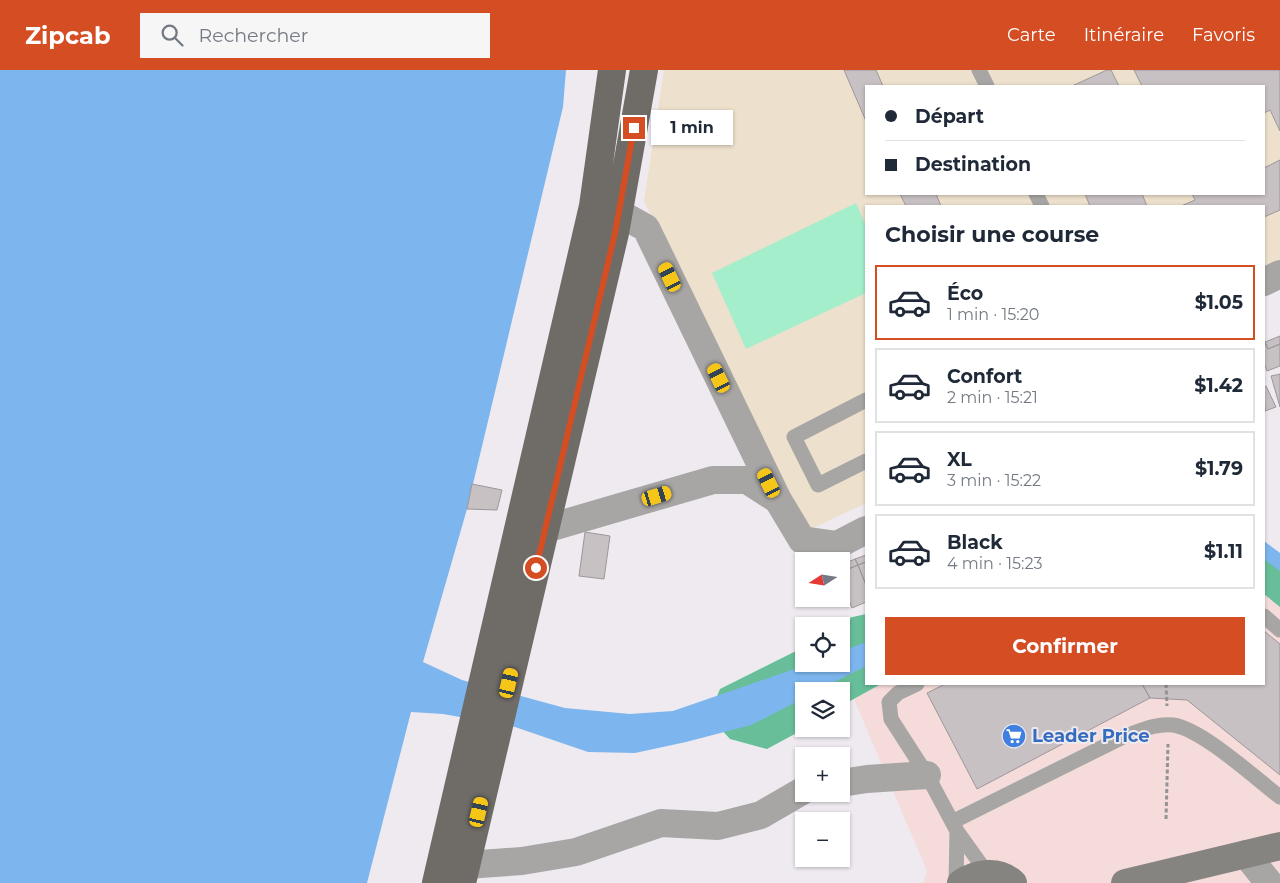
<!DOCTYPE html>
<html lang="fr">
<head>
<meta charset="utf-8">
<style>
	:root { --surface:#fff; --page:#f6f6f7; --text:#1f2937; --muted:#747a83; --line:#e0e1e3; --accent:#d54d22 }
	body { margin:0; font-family:Montserrat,sans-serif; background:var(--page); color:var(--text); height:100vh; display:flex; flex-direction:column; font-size:19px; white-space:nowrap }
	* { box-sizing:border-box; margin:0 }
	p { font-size:16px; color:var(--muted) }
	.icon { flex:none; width:28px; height:28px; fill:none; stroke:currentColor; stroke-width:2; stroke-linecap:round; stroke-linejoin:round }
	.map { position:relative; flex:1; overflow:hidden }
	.side { position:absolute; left:865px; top:135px; width:400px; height:480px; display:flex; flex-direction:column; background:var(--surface); border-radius:0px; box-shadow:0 1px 4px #0004 }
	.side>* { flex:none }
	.banner { position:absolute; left:865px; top:15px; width:400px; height:110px; border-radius:0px; box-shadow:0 1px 4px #0004; display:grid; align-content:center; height:110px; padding:0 20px; background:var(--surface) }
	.needle { width:32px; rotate:258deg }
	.controls { position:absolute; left:795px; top:482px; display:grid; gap:10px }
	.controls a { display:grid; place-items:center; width:55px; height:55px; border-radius:0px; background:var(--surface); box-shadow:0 1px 4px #0004; font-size:25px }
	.end { position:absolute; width:22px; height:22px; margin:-11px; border:6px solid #d54d22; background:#fff; box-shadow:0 0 0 2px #fff }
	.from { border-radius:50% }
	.bubble { position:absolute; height:35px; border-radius:0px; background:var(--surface); box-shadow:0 1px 4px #0004; font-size:16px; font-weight:700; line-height:35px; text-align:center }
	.car { position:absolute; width:15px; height:30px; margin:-15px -8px; border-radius:6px; box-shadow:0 0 4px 1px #0007; background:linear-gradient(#f5c518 24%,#345 0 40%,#f5c518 0 76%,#345 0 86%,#f5c518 0) }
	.banner b { display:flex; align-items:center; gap:18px; height:48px; font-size:19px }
	.banner b+b { border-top:1px solid var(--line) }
	.banner i { width:12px; height:12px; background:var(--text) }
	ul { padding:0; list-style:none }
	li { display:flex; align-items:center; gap:15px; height:75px; margin:0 10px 8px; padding:0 10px; border:2px solid var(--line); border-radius:0px }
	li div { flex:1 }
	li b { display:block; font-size:19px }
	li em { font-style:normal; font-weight:700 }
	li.selected { border-color:var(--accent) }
	li>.icon { width:45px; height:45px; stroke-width:1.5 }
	h2 { padding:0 20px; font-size:22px; line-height:60px }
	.primary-button { display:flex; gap:10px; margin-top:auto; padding:10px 20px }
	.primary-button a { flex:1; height:58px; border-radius:0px; background:var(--accent); color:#fff; font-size:20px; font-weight:700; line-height:58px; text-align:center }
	header { display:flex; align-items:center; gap:30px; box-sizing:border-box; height:70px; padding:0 25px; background:var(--accent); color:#fff }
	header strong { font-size:24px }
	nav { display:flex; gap:28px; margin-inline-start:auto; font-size:18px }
	.search { width:350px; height:45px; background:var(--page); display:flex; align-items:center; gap:12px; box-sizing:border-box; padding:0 18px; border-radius:0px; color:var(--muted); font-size:19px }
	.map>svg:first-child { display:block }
</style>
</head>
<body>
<header>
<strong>Zipcab</strong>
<div class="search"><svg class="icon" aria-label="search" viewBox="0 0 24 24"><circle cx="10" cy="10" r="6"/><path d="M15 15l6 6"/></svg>Rechercher</div>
<nav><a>Carte</a><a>Itinéraire</a><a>Favoris</a></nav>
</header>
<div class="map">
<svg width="1280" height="813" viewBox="0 0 1280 813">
	<rect width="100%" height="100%" fill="#eeeaf0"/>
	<path fill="#f5dbd9" d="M1264 524 1280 537V813H923L927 801 854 629 881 614H1264Z"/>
	<path fill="#ede0cc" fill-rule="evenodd" d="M664 0H1280V193L1264 202V136H866V433L807 461 644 131ZM866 16H1264V124H866Z"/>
	<path fill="#a4eecc" d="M856 133 866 156V223L746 279 712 203Z"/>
	<path fill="#68be99" d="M1264 478 1280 486V537L1264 524Z
		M866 544V614H881L841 636V621H804V659L767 679 730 669 709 646 720 619 804 577V594H841V556H835L844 549Z"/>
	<path fill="#7db6ee" d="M0 0H566L563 37 467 439 423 592 462 610 565 638 630 644 673 641 809 594H841V582L866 572V596L816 621H804V628L751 655 686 672 635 683 588 682 515 657 443 644 411 642 367 813H0Z
		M1264 471 1280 483V501L1264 489Z"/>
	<path fill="#c8c1c4" stroke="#9d979a" d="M844 0H876L883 16H866V51Z
		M1107 0H1111L1119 16H1072Z
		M1134 0H1280V61L1270 40 1264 43V16H1142Z
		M1280 90V140L1264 147V136H1181L1195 130 1192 124H1264V98Z
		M900 124H936L941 136H906Z
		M1085 124H1142L1147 136H1090Z
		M1280 266V274L1268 279 1265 272Z
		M1266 274 1268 279 1280 274V296L1267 301 1264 293V275Z
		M1280 304V337L1271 306Z
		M1266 316 1276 337 1265 341 1264 317Z
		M472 414 502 420 497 440 467 439Z
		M585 462 610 466 604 509 579 506Z
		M866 485V492L858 495 855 489Z
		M855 489 858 495 841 502V495Z
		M866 492V515L858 495Z
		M858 495 866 515V532L852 538 841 512V502Z
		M1264 561 1280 574V705L1187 630 1150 628 1142 614H1264Z
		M945 614H1142L1150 628 977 719 927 623Z"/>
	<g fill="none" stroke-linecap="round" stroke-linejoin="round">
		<path stroke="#959296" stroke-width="3" stroke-dasharray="4 2.5" stroke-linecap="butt" d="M1166 614 1167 636
			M1166 749 1168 674"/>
		<path stroke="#a7a6a4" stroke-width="15" d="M979 0 987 16
			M1036 124 1042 136
			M866 330 794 367 818 415 866 391
			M1264 546 1280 560
			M917 614 898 623 889 632 891 649 927 705 957 761 987 803
			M952 752 1125 666C1140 661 1156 653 1173 655 1202 659 1255 708 1280 727
			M956 813 957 761"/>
		<path stroke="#a7a6a4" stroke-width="28" d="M619 143 646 158 778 430 802 470 837 475 866 460
			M1264 212 1280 204
			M545 459 713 410H747L778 430
			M841 713 867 709 927 705
			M1246 784 1269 813
			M466 795 522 791 576 782 661 753 718 756 761 745 804 720"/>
		<path stroke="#868481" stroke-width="28" d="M961 813C977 803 998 799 1013 813
			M1125 813 1280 776"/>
		<path stroke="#6f6c68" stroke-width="28" d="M436 813 593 136 612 0
			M462 813 615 163 644 0"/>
	</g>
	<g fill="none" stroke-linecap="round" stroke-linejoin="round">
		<path stroke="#d54d22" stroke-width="6" d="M536 498 615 163 634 58"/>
	</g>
	<defs>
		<g id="supermarket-disc" transform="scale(1.25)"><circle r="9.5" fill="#3f7fe0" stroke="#eeeaf0"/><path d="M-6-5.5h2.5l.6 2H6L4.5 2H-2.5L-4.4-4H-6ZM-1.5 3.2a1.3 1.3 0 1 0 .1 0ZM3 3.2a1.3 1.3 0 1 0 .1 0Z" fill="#fff"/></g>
	</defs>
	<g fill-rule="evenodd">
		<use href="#supermarket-disc" x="1014" y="666"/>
	</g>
	<g text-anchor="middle" stroke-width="4" stroke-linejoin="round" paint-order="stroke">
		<g font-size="18" font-weight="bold" fill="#366cbe" stroke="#eeeaf0" text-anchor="start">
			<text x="1032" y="672">Leader Price</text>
		</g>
	</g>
</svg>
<div class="controls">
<a><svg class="needle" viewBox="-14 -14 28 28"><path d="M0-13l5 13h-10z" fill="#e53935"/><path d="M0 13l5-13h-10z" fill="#747a83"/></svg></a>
<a><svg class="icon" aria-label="locate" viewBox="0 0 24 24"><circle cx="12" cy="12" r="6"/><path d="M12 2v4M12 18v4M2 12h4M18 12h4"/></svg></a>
<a><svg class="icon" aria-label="layers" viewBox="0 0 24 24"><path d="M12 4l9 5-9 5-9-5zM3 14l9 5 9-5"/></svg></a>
<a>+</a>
<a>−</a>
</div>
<i class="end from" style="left:536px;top:498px"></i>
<i class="end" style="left:634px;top:58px"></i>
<div class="bubble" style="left:651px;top:40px;width:82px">1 min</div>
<i class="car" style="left:670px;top:207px;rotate:334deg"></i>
<i class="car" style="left:719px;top:308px;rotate:334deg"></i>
<i class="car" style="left:769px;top:413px;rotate:334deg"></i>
<i class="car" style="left:657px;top:426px;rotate:73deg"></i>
<i class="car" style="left:509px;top:613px;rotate:13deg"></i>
<i class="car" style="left:479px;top:742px;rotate:13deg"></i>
<div class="banner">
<b><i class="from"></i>Départ</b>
<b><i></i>Destination</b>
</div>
<section class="side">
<h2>Choisir une course</h2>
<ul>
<li class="selected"><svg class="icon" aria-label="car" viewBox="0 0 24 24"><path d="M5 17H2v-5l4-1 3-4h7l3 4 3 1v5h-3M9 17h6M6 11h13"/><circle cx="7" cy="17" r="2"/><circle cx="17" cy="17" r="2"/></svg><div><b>Éco</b><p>1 min · 15:20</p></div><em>$1.05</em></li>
<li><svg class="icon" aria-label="car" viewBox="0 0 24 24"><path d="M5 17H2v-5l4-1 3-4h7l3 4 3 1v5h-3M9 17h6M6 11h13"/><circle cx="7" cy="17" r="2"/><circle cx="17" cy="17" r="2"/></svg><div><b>Confort</b><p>2 min · 15:21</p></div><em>$1.42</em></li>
<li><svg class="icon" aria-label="car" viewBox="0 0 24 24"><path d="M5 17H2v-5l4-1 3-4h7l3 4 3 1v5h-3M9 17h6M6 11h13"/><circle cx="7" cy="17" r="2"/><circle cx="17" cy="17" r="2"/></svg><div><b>XL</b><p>3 min · 15:22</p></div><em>$1.79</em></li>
<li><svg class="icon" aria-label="car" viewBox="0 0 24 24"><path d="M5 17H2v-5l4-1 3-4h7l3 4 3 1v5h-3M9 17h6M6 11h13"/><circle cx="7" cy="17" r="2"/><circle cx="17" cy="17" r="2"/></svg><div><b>Black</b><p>4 min · 15:23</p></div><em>$1.11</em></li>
</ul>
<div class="primary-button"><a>Confirmer</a></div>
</section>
</div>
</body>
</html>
